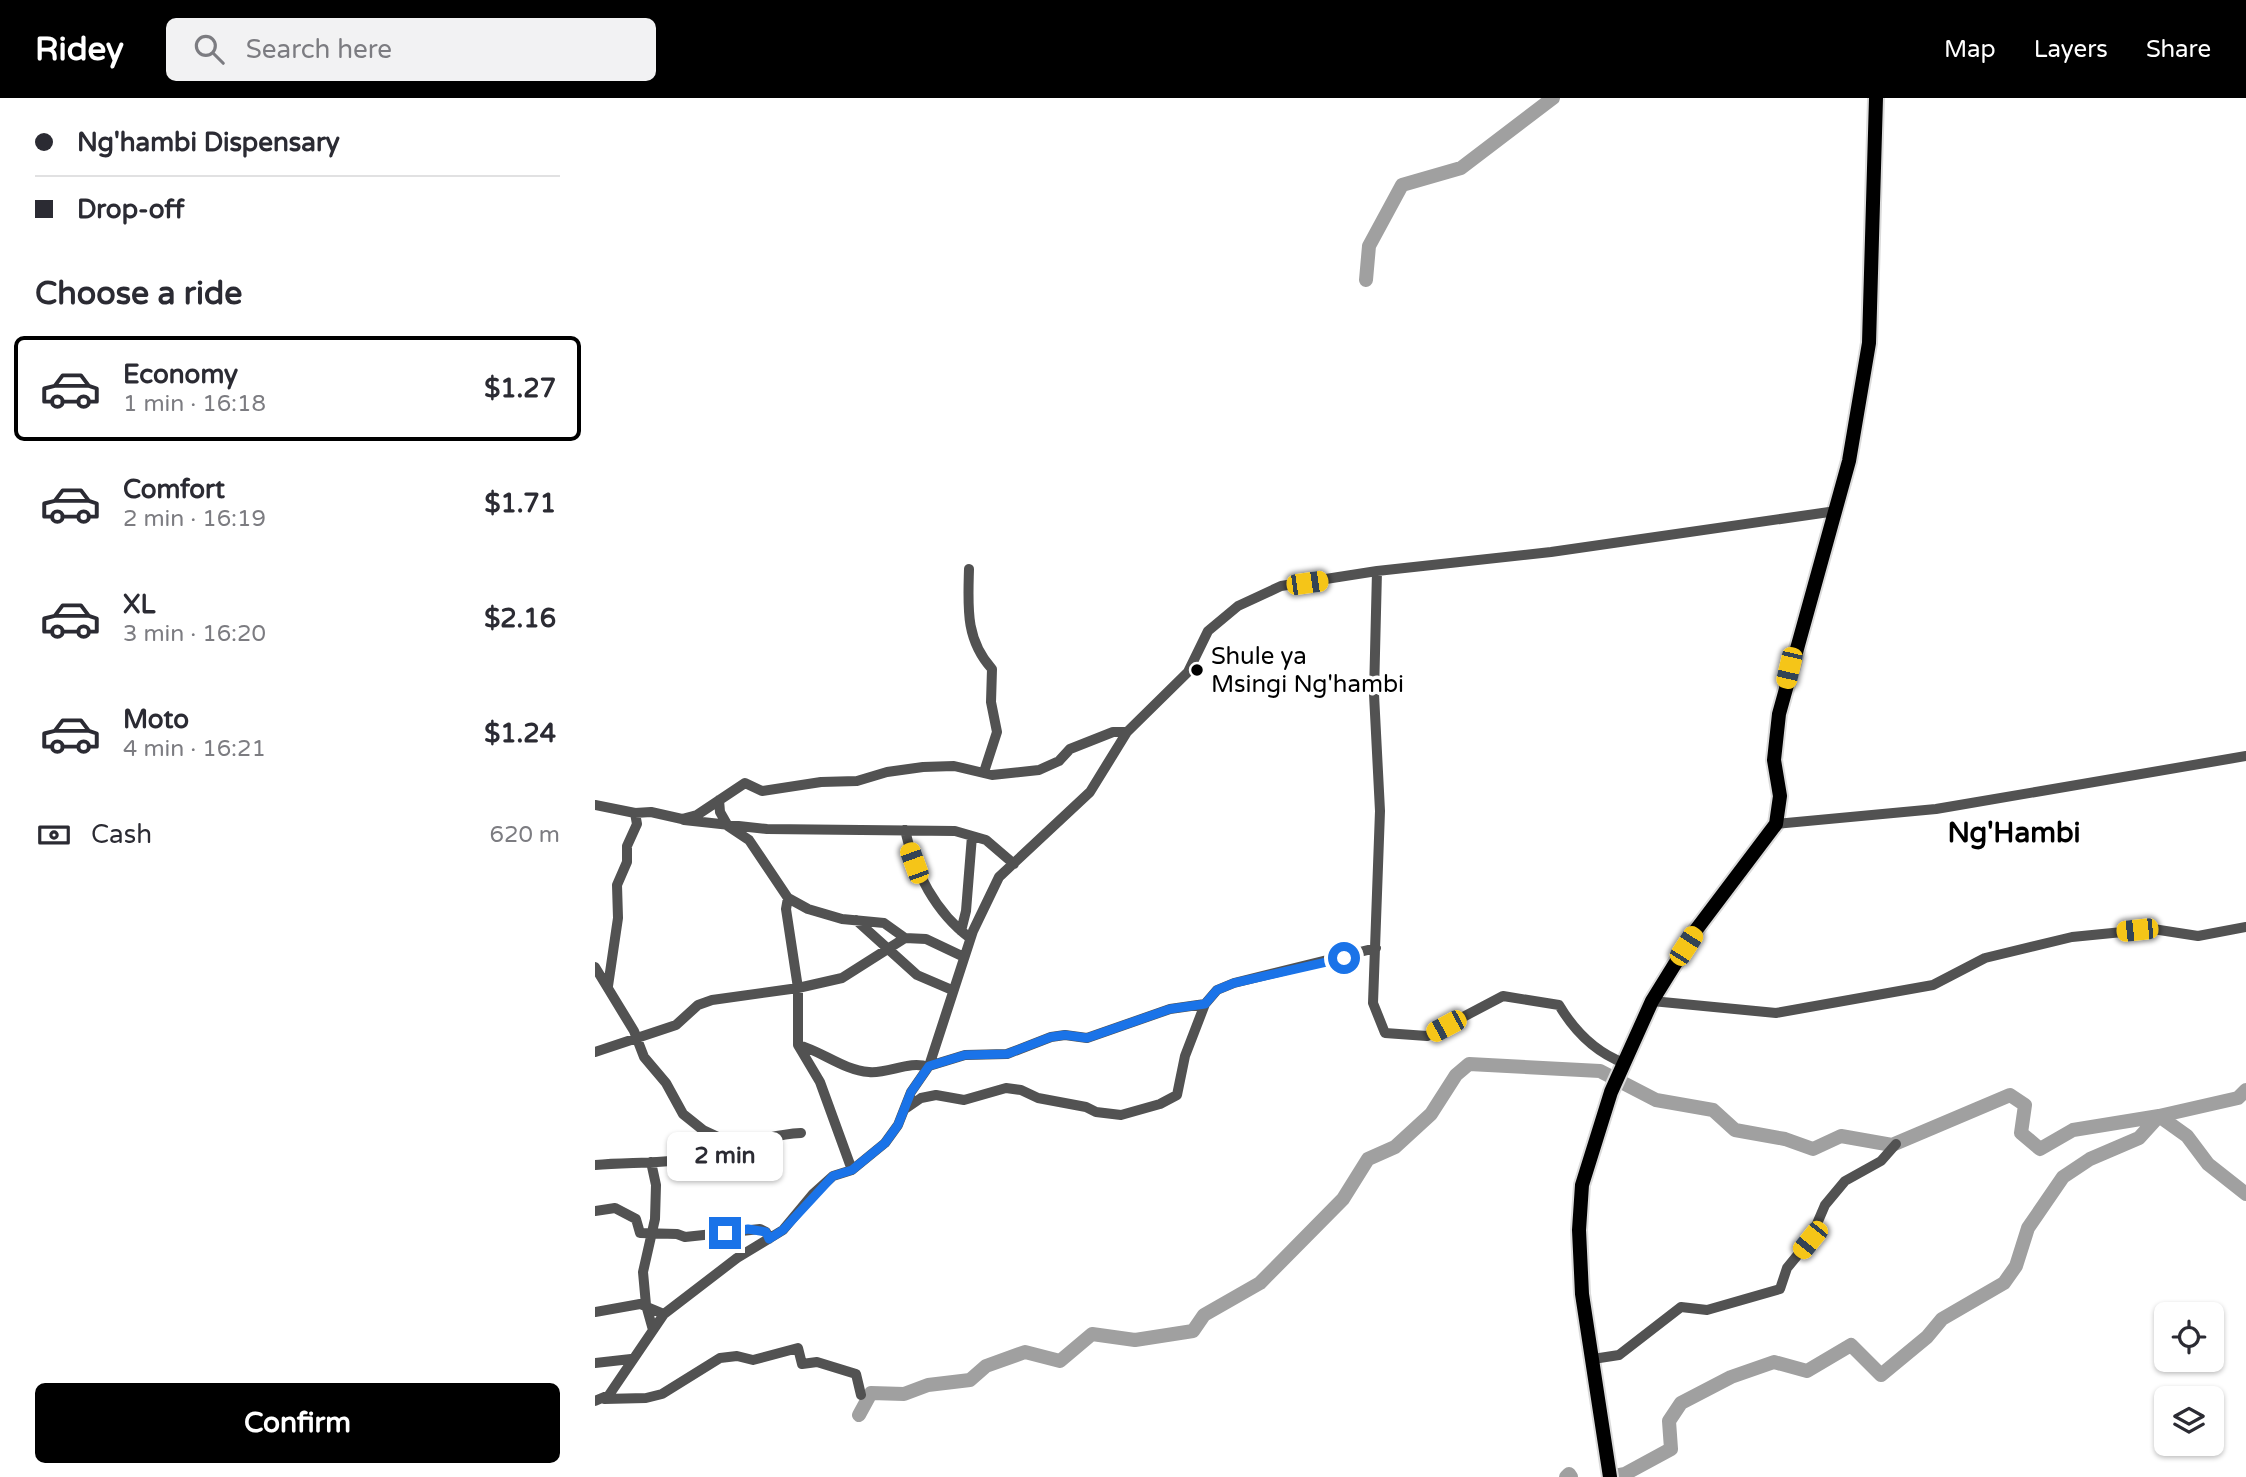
<!DOCTYPE html>
<html lang="en">
<head>
<meta charset="utf-8">
<style>
	:root { --surface:#fff; --page:#f2f2f3; --text:#2b2b33; --muted:#7c7c81; --line:#e1e1e2; --accent:#000 }
	body { margin:0; font-family:"Varela Round",sans-serif; background:var(--page); color:var(--text); height:100vh; display:flex; flex-direction:column; font-size:26px; white-space:nowrap }
	* { box-sizing:border-box; margin:0 }
	p { font-size:23px; color:var(--muted) }
	.icon { flex:none; width:38px; height:38px; fill:none; stroke:currentColor; stroke-width:2; stroke-linecap:round; stroke-linejoin:round }
	.map { position:relative; flex:1; overflow:hidden }
	.panel { display:flex; flex-direction:column; background:var(--surface); width:595px }
	.panel>* { flex:none }
	.guide { display:grid; align-content:center; height:154px; padding:0 35px; background:var(--surface) }
	.tools { position:absolute; left:1559px; top:1204px; display:grid; gap:14px }
	.tools a { display:grid; place-items:center; width:70px; height:70px; border-radius:10px; background:var(--surface); box-shadow:0 2px 5px #0004; font-size:35px }
	.end { position:absolute; width:32px; height:32px; margin:-16px; border:9px solid #1a73e8; background:#fff; box-shadow:0 0 0 4px #fff }
	.from { border-radius:50% }
	.bubble { position:absolute; height:49px; border-radius:10px; background:var(--surface); box-shadow:0 2px 5px #0004; font-size:23px; font-weight:700; line-height:49px; text-align:center }
	.car { position:absolute; width:21px; height:42px; margin:-21px -10px; border-radius:9px; box-shadow:0 0 5px 2px #0007; background:linear-gradient(#f5c518 24%,#345 0 40%,#f5c518 0 76%,#345 0 86%,#f5c518 0) }
	.guide b { display:flex; align-items:center; gap:24px; height:66px; font-size:26px }
	.guide b+b { border-top:2px solid var(--line) }
	.guide i { width:18px; height:18px; background:var(--text) }
	ul { padding:0; list-style:none }
	li { display:flex; align-items:center; gap:21px; height:105px; margin:0 14px 10px; padding:0 21px; border:4px solid transparent; border-radius:10px }
	li div { flex:1 }
	li b { display:block; font-size:26px }
	li em { font-style:normal; font-weight:700 }
	li.current { border-color:var(--accent) }
	li>.icon { width:63px; height:63px; stroke-width:1.5 }
	h2 { padding:0 35px; font-size:32px; line-height:84px }
	.pay { display:flex; align-items:center; gap:18px; height:77px; padding:0 35px; font-size:26px }
	.pay p { margin-inline-start:auto }
	.button { display:flex; gap:14px; margin-top:auto; padding:14px 35px }
	.button a { flex:1; height:80px; border-radius:10px; background:var(--accent); color:#fff; font-size:28px; font-weight:700; line-height:80px; text-align:center }
	header { display:flex; align-items:center; gap:42px; box-sizing:border-box; height:98px; padding:0 35px; background:var(--accent); color:#fff }
	header strong { font-size:33px }
	nav { display:flex; gap:38px; margin-inline-start:auto; font-size:24px }
	.search { width:490px; height:63px; background:var(--page); display:flex; align-items:center; gap:18px; box-sizing:border-box; padding:0 24px; border-radius:10px; color:var(--muted); font-size:26px }
	main { display:flex; flex:1; min-height:0 }
	.map>svg:first-child { display:block }
</style>
</head>
<body>
<header>
<strong>Ridey</strong>
<div class="search"><svg class="icon" aria-label="search" viewBox="0 0 24 24"><circle cx="10" cy="10" r="6"/><path d="M15 15l6 6"/></svg>Search here</div>
<nav><a>Map</a><a>Layers</a><a>Share</a></nav>
</header>
<main>
<section class="panel">
<div class="guide">
<b><i class="from"></i>Ng'hambi Dispensary</b>
<b><i></i>Drop-off</b>
</div>
<h2>Choose a ride</h2>
<ul>
<li class="current"><svg class="icon" aria-label="car" viewBox="0 0 24 24"><path d="M5 17H2v-5l4-1 3-4h7l3 4 3 1v5h-3M9 17h6M6 11h13"/><circle cx="7" cy="17" r="2"/><circle cx="17" cy="17" r="2"/></svg><div><b>Economy</b><p>1 min · 16:18</p></div><em>$1.27</em></li>
<li><svg class="icon" aria-label="car" viewBox="0 0 24 24"><path d="M5 17H2v-5l4-1 3-4h7l3 4 3 1v5h-3M9 17h6M6 11h13"/><circle cx="7" cy="17" r="2"/><circle cx="17" cy="17" r="2"/></svg><div><b>Comfort</b><p>2 min · 16:19</p></div><em>$1.71</em></li>
<li><svg class="icon" aria-label="car" viewBox="0 0 24 24"><path d="M5 17H2v-5l4-1 3-4h7l3 4 3 1v5h-3M9 17h6M6 11h13"/><circle cx="7" cy="17" r="2"/><circle cx="17" cy="17" r="2"/></svg><div><b>XL</b><p>3 min · 16:20</p></div><em>$2.16</em></li>
<li><svg class="icon" aria-label="car" viewBox="0 0 24 24"><path d="M5 17H2v-5l4-1 3-4h7l3 4 3 1v5h-3M9 17h6M6 11h13"/><circle cx="7" cy="17" r="2"/><circle cx="17" cy="17" r="2"/></svg><div><b>Moto</b><p>4 min · 16:21</p></div><em>$1.24</em></li>
</ul>
<div class="pay"><svg class="icon" aria-label="cash" viewBox="0 0 24 24"><path d="M3 7h18v10H3z"/><circle cx="12" cy="12" r="2"/></svg>Cash<p>620 m</p></div>
<div class="button"><a>Confirm</a></div>
</section>
<div class="map">
<svg width="1651" height="1379" viewBox="0 0 1651 1379">
	<rect width="100%" height="100%" fill="#fff"/>
	<g fill="none" stroke-linecap="round" stroke-linejoin="round">
		<path stroke="#a0a0a0" stroke-width="14" d="M771 182 774 148 807 87 866 70 958 0
			M264 1317 276 1295 309 1296 333 1287 375 1282 391 1268 430 1254 465 1263 497 1236 540 1242 598 1233 609 1217 665 1185 748 1101 773 1061 800 1049 836 1016 861 977 874 966 1005 973 1061 1002 1118 1012 1140 1032 1190 1041 1218 1051 1246 1038 1297 1047 1415 997 1430 1007 1426 1035 1445 1051 1478 1032 1564 1018 1643 1000 1651 992
			M971 1379 974 1376 976 1379
			M1014 1379 1030 1376 1076 1351 1074 1323 1086 1305 1136 1279 1179 1264 1212 1273 1256 1247 1286 1277 1332 1239 1347 1221 1409 1185 1421 1168 1433 1130 1468 1079 1495 1061 1544 1040 1564 1018 1592 1038 1613 1066 1651 1096"/>
		<g stroke="#dbdbdb" stroke-width="18">
			<path id="major" d="M1015 1379 987 1196 984 1132 987 1087 1016 994 1057 903 1101 832 1181 726 1185 698 1179 662 1184 616 1254 363 1274 245 1281 0"/>
		</g>
		<path stroke="#525252" stroke-width="10" d="M374 471C373 509 370 541 397 571L396 604 402 634 389 674
			M124 702 125 714 133 728 154 742 193 800 213 811 247 821 289 825 310 840 331 841 369 859
			M0 707 40 715 56 714 87 721 102 717 150 685 167 693 226 684 262 683 292 674 328 669 359 668 397 677 444 672 464 663 475 651 518 634H532
			M89 722 172 731 360 733 391 742 419 766
			M1181 726 1341 711 1651 658
			M310 732C319 773 341 815 375 840
			M193 800 191 811 203 890V947L225 984 257 1072
			M261 822 322 877 357 892
			M366 833 371 813 377 738
			M0 869 39 933 49 959 71 985 88 1016 108 1032 123 1039 128 1054
			M13 888 23 820 22 787 32 764V748L42 726 40 715
			M1057 903 1181 915 1338 887 1390 860 1477 839 1558 831 1603 838 1651 829
			M203 947C227 953 248 972 274 974 293 976 315 962 333 969
			M0 954 81 927 103 907 117 902 203 890 247 880 310 840
			M1029 965C1000 954 980 934 964 907L908 898 832 938 790 935 778 905 785 713 779 596 782 473 956 454 1241 413
			M334 968 370 957 412 956 456 939 470 937 492 940 575 911 610 906 622 892 639 885 781 850
			M310 1011 326 1000 341 997 369 1002 411 990 426 992 443 1000 491 1009 501 1014 526 1017 565 1006 582 997 590 958 610 906
			M56 1064 61 1087 60 1121 48 1174 51 1207 58 1232
			M0 1067C31 1064 61 1066 91 1061 131 1055 166 1037 206 1035
			M0 1113 20 1110 41 1121 45 1135 82 1136 90 1139 165 1131 171 1134 174 1141
			M0 1214 45 1206 69 1216
			M998 1261 1024 1257 1086 1209 1112 1212 1185 1191 1192 1170 1215 1142 1230 1107 1250 1083 1286 1063 1301 1046
			M0 1265 36 1261
			M9 1301 51 1300 67 1296 125 1260 142 1258 158 1262 203 1250 207 1266 222 1264 261 1276 266 1297
			M0 1303 14 1297 69 1216 142 1160 188 1132 218 1096 238 1078 257 1072 290 1045 303 1027 316 994 334 968 378 833 404 779 495 694 532 634 593 574 613 533 643 508 686 488 782 473"/>
		<use href="#major" stroke="#000" stroke-width="14"/>
	</g>
	<g fill="none" stroke-linecap="round" stroke-linejoin="round">
		<path stroke="#1a73e8" stroke-width="9" d="M130 1135 153 1131 171 1134 174 1141 188 1132 238 1078 257 1072 290 1045 303 1027 316 994 334 968 370 957 412 956 456 939 470 937 492 940 575 911 610 906 622 892 639 885 749 860"/>
	</g>
	<circle fill="#000" stroke="#fff" stroke-width="2.5" cx="602" cy="572" r="7"/>
	<g text-anchor="middle" stroke-width="7" stroke-linejoin="round" paint-order="stroke">
		<g font-size="24" fill="#000" stroke="#fff" text-anchor="start">
			<text x="616" y="566">Shule ya<tspan x="616" dy="28">Msingi Ng'hambi</tspan></text>
		</g>
		<g font-size="28" font-weight="bold" fill="#000" stroke="#fff">
			<text x="1419" y="744">Ng'Hambi</text>
		</g>
	</g>
</svg>
<div class="tools">
<a><svg class="icon" aria-label="locate" viewBox="0 0 24 24"><circle cx="12" cy="12" r="6"/><path d="M12 2v4M12 18v4M2 12h4M18 12h4"/></svg></a>
<a><svg class="icon" aria-label="layers" viewBox="0 0 24 24"><path d="M12 4l9 5-9 5-9-5zM3 14l9 5 9-5"/></svg></a>
</div>
<i class="end from" style="left:749px;top:860px"></i>
<i class="end" style="left:130px;top:1135px"></i>
<div class="bubble" style="left:72px;top:1034px;width:116px">2 min</div>
<i class="car" style="left:712px;top:485px;rotate:82deg"></i>
<i class="car" style="left:1194px;top:570px;rotate:193deg"></i>
<i class="car" style="left:319px;top:765px;rotate:340deg"></i>
<i class="car" style="left:1542px;top:832px;rotate:264deg"></i>
<i class="car" style="left:1091px;top:848px;rotate:33deg"></i>
<i class="car" style="left:851px;top:928px;rotate:242deg"></i>
<i class="car" style="left:1215px;top:1142px;rotate:219deg"></i>
</div>
</main>
</body>
</html>
